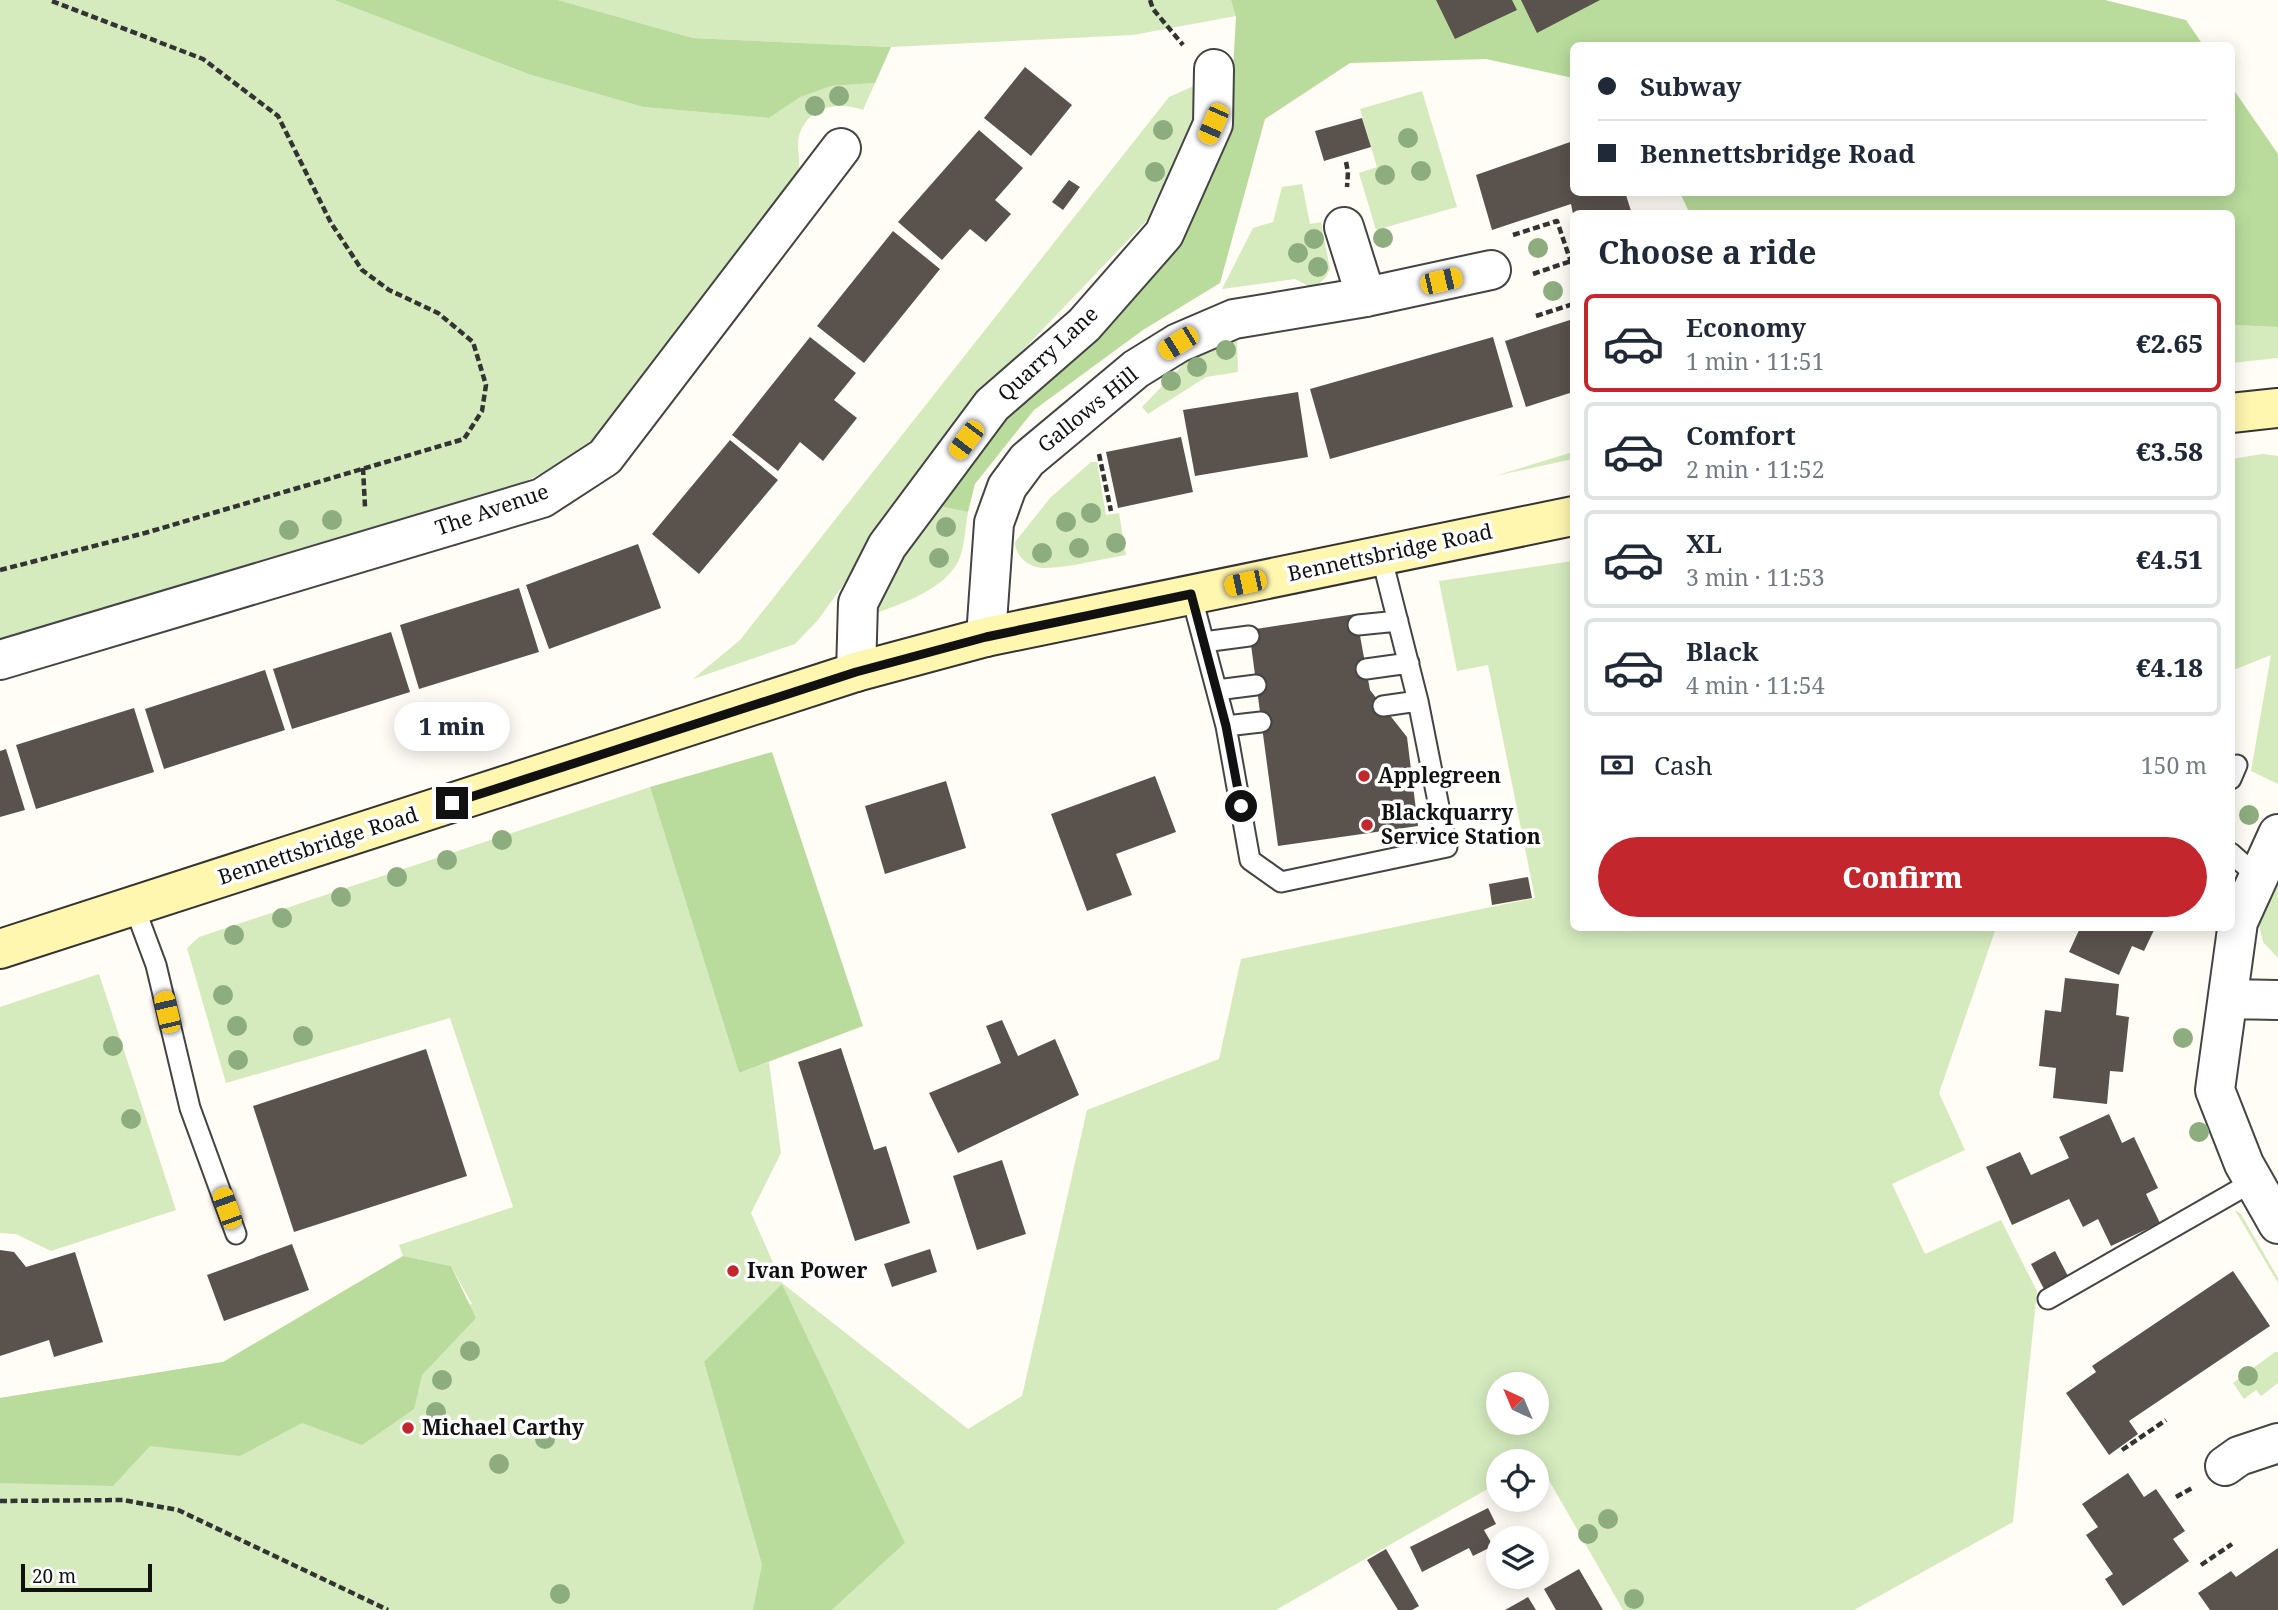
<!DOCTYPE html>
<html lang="en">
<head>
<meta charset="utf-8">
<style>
	:root { --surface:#fff; --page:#f6f6f7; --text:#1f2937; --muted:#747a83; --line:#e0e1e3; --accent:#c4262e }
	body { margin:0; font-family:"Noto Serif",serif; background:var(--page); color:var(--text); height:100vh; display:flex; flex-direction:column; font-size:26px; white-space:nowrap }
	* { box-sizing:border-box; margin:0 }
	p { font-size:23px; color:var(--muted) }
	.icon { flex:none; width:38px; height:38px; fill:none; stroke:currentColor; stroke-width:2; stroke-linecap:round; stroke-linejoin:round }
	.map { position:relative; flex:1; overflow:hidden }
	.sheet { position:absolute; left:1570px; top:210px; width:665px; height:721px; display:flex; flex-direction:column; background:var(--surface); border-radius:10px; box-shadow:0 4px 18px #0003 }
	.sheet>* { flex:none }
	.top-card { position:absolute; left:1570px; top:42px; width:665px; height:154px; border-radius:10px; box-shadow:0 4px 18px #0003; display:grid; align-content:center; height:154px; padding:0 28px; background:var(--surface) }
	.needle { width:46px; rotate:316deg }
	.controls { position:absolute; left:1486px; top:1372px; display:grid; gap:14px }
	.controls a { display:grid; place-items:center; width:63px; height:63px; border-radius:50%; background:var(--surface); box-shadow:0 4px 18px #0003; font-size:35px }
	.scale { position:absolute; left:21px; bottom:18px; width:131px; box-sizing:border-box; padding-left:7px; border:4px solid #111; border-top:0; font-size:19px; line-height:24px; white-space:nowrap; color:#111; -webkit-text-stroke:5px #fff; paint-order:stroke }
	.end { position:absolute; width:32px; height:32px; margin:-16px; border:9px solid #111; background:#fff; box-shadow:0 0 0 4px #fff }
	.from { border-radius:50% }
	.bubble { position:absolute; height:49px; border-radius:24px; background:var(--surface); box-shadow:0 4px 18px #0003; font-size:23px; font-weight:800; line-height:49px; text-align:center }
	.car { position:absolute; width:21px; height:42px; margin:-21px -10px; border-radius:9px; box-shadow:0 0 5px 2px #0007; background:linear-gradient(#f5c518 24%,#345 0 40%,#f5c518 0 76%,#345 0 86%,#f5c518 0) }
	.top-card b { display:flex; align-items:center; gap:24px; height:66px; font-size:26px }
	.top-card b+b { border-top:2px solid var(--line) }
	.top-card i { width:18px; height:18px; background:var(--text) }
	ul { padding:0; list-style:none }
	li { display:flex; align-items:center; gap:21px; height:98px; margin:0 14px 10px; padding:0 14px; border:4px solid var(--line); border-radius:10px }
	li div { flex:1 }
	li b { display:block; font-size:26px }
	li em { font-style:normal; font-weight:800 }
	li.on { border-color:var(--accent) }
	li>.icon { width:63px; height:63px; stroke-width:1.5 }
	h2 { padding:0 28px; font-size:32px; line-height:84px }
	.pay { display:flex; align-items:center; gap:18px; height:77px; padding:0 28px; font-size:26px }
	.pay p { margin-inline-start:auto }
	.action { display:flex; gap:14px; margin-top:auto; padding:14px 28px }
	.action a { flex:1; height:80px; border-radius:42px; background:var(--accent); color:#fff; font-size:28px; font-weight:800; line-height:80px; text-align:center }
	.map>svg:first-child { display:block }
</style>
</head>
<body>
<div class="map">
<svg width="2278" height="1610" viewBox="0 0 2278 1610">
	<rect width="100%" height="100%" fill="#fffdf5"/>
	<path fill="#d5ebbd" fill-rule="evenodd" d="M0 0H334L531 75 643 107 769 118 800 96 831 86 875 83 863 110C838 101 808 106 799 136 796 146 800 153 799 164 799 172 793 182 790 190L584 451 519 485 0 642Z
		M558 0H1231L1236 16 1133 35 891 47 693 38Z
		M1194 86 1203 123 1173 193 980 395 818 620 795 644 693 679 740 640 1169 97Z
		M1422 91 1457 207 1376 230 1359 173 1377 167 1360 109Z
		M1302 184 1310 224 1321 222 1330 269 1326 277 1314 289 1295 279 1222 289 1253 228 1273 222 1282 187Z
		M2231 325 2278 327V358L2231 363Z
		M1237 341 1238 372 1206 377 1148 414 1142 407 1195 352 1215 343Z
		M1573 452V459L1495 476Z
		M2263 454 2278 456V784L2251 771 2271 655 2231 671V459Z
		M1091 462H1097L1106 515 1119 513 1126 555C1101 559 1069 568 1044 568 1030 569 1015 556 1015 542L1050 498Z
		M929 496 944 507 968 512C965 527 965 548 958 562 940 594 895 605 864 618Z
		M1573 561V928H1996L1939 1093 1965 1150 1892 1184 1925 1254 2001 1220 2037 1291 2013 1522 1854 1610H1623L1538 1461H1498V1483L1276 1610H832L905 1543 704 1362 762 1565 768 1610H0V1398L223 1362 472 1304 451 1266 403 1256 399 1245 513 1207 450 1018 226 1083 187 948 199 937 650 787 739 1073 769 1062 781 1153 751 1213 782 1283 968 1429 1022 1396 1087 1110 1219 1059 1241 959 1535 898 1488 665 1457 671 1439 581ZM1498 1384H1536V1423H1498Z
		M2278 881V958L2263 942 2258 921Z
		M99 974 176 1210 51 1251 16 1234 0 1233V1007Z
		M2235 1210 2241 1214 2278 1278V1283Z
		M2275 1352H2278V1383L2261 1396 2256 1390 2244 1399 2233 1383Z"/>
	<path fill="#b9dc9c" d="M334 0H558L693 38 891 47 875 83 831 86 800 97 769 118 643 107 531 75Z
		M1231 0H2105L2186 20 2203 45 1573 46V78L1486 59 1350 63 1265 119 1220 283 1143 330 1034 410 975 484 968 512 944 507 929 496 1002 405 1093 332 1230 119 1236 17Z
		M2231 86 2278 154V327L2231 325V214H1690L1680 193 2231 192Z
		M772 752 863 1026 739 1073 650 787Z
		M403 1256 451 1266 476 1318 422 1375 414 1409 362 1445 302 1423 240 1456 150 1446 113 1486 0 1483V1398L223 1362Z
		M782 1284 905 1543 832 1610H753L762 1565 704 1362Z"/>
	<path fill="#5a524d" d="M1436 0H1512L1517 10 1455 39Z
		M1521 0H1600L1537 33Z
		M1025 67 1072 105 1031 156 984 118Z
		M1362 118 1371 147 1324 161 1315 131Z
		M979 130 1023 168 995 200 1011 214 986 242 970 229 942 260 898 222Z
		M1573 141V192H1625L1632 214H1573L1571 204 1492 230 1476 175Z
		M1069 180 1080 187 1063 210 1052 202Z
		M893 231 940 269 864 363 817 326Z
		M1573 319V392L1526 407 1505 341Z
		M810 337 856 373 834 400 857 418 823 461 800 442 778 471 732 435Z
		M1493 337 1513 407 1330 459 1310 389Z
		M1298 392 1308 457 1195 476 1183 410Z
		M1181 437 1193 492 1118 508 1106 452Z
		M730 440 778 480 699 574 652 534Z
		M638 544 661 608 549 649 526 585Z
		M519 588 539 652 419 689 400 625Z
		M1356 614 1370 690 1407 737 1418 826 1278 846 1249 630Z
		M391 632 410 692 292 729 273 669Z
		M265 670 285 730 164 769 145 709Z
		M134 708 154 772 36 809 16 745Z
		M6 749 25 810 0 817V751Z
		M1155 776 1176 832 1116 854 1132 895 1087 911 1051 814Z
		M946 781 966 848 885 874 865 806Z
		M1528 877 1532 898 1492 905 1489 884Z
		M2080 928H2155L2144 951 2132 946 2119 975 2069 952Z
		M2065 978 2119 984 2116 1015 2129 1017 2123 1072 2110 1071 2107 1104 2053 1098 2056 1068 2039 1066 2045 1010 2061 1012Z
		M1002 1020 1018 1056 1055 1039 1079 1095 958 1153 929 1093 1001 1063 986 1026Z
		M841 1048 874 1150 886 1146 910 1223 855 1241 798 1062Z
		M426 1049 467 1176 294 1232 253 1106Z
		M2109 1114 2122 1143 2134 1137 2158 1188 2146 1194 2160 1223 2111 1246 2098 1219 2083 1227 2069 1199 2012 1225 1986 1167 2020 1152 2031 1175 2069 1158 2059 1137Z
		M1002 1160 1026 1234 977 1250 953 1176Z
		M292 1244 309 1290 224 1321 207 1275Z
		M930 1249 937 1272 892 1287 884 1264Z
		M0 1250 14 1252 26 1267 75 1252 103 1342 54 1357 49 1340 0 1356Z
		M2055 1251 2069 1278 2045 1291 2031 1264Z
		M2233 1271 2270 1326 2129 1421 2138 1434 2109 1455 2066 1393 2096 1372 2092 1366Z
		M2128 1473 2144 1497 2156 1489 2185 1531 2173 1539 2189 1561 2123 1606 2105 1579 2113 1574 2086 1535 2098 1527 2082 1504Z
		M1488 1508 1496 1524 1484 1530 1493 1546 1473 1556 1469 1548 1422 1572 1410 1547Z
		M2278 1548V1610H2210L2198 1593 2231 1571 2236 1577Z
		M1386 1549 1419 1606 1412 1610H1398L1367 1560Z
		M1579 1569 1603 1610H1556L1544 1589Z
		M1528 1597 1536 1610H1505Z"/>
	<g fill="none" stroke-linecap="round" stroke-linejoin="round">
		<g stroke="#444" stroke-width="23">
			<path id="lane" d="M1191 594 1226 726 1250 860 1281 882 1447 847 1418 701 1381 555
				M1358 625 1398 621
				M1204 642 1249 636
				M1366 669 1409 663
				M1217 690 1256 685
				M1383 706 1418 701
				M1226 726 1261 722
				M2231 779 2237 765
				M2231 853 2258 877
				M134 906 156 965 190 1108 236 1234
				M2048 1299 2254 1181"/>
		</g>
		<g stroke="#444" stroke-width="42">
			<path id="street" d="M1344 227 1366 297
				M986 637 994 523 1007 487 1027 460 1136 369 1178 343 1234 319 1366 297 1491 270
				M0 660 542 498 605 457 841 148
				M856 672 858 603 887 546 992 405 1084 325 1164 234 1213 124 1214 69
				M2278 834 2238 922 2215 1090 2244 1164 2278 1224
				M2228 999 2278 1000
				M2225 1466 2239 1456 2278 1443"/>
		</g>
		<g stroke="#333" stroke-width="42">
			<path id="secondary" d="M2231 413 2278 408
				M0 949 856 672 986 637 1573 516"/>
		</g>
		<path stroke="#333" stroke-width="4.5" stroke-dasharray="7 3.5" stroke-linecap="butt" d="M1150 0 1153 9 1183 45
			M1346 162 1348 172 1347 187
			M1513 235 1557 221 1573 268
			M1533 274 1571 261
			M1536 316 1573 304
			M1099 454 1111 511
			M363 468 365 507
			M0 570 145 533 464 439 482 411 486 385 473 342 438 313 389 290 362 270 331 223 278 116 203 59 49 0
			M2122 1450 2166 1420
			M2176 1497 2192 1488
			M0 1501 123 1500 178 1510 388 1610
			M2201 1565 2232 1544"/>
		<use href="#lane" stroke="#fff" stroke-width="19"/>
		<use href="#street" stroke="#fff" stroke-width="38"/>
		<use href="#secondary" stroke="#fff6b0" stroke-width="38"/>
	</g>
	<g fill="#8dad7f">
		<circle cx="839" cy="96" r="10"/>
		<circle cx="815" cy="106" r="10"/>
		<circle cx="1163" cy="130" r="10"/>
		<circle cx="1408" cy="138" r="10"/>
		<circle cx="1421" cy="171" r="10"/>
		<circle cx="1155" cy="172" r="10"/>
		<circle cx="1385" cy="175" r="10"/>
		<circle cx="1383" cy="238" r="10"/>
		<circle cx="1314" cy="239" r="10"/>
		<circle cx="1538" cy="248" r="10"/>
		<circle cx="1298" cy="253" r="10"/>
		<circle cx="1318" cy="267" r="10"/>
		<circle cx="1553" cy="291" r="10"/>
		<circle cx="1226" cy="350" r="10"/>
		<circle cx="1197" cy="367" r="10"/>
		<circle cx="1171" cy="381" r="10"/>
		<circle cx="1091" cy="513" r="10"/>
		<circle cx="332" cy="520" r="10"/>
		<circle cx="1066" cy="522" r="10"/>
		<circle cx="946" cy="527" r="10"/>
		<circle cx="289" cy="530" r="10"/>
		<circle cx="1116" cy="543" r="10"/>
		<circle cx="1079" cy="548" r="10"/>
		<circle cx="1042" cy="553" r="10"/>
		<circle cx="939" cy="558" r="10"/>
		<circle cx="2249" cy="815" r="10"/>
		<circle cx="502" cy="840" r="10"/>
		<circle cx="447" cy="860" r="10"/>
		<circle cx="397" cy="877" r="10"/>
		<circle cx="341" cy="897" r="10"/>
		<circle cx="282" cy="918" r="10"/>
		<circle cx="234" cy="935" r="10"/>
		<circle cx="223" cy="995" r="10"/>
		<circle cx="237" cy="1026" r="10"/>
		<circle cx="303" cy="1036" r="10"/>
		<circle cx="2183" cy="1038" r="10"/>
		<circle cx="113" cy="1046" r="10"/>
		<circle cx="238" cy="1060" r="10"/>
		<circle cx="131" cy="1119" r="10"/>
		<circle cx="2199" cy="1132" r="10"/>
		<circle cx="470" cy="1351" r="10"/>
		<circle cx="2248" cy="1376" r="10"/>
		<circle cx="442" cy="1380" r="10"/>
		<circle cx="436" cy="1412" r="10"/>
		<circle cx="545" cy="1439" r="10"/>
		<circle cx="499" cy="1464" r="10"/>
		<circle cx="1608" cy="1519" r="10"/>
		<circle cx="1588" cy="1534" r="10"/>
		<circle cx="560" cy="1594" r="10"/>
		<circle cx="1634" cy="1599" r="10"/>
	</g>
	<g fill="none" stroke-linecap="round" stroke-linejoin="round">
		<path stroke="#111" stroke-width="9" d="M452 803 856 672 986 637 1191 594 1226 726 1241 806"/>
	</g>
	<g fill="#c4262e" stroke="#fff" stroke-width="2.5">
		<circle cx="1364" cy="776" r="7"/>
		<circle cx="1367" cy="825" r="7"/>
		<circle cx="733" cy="1271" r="7"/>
		<circle cx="408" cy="1428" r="7"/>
	</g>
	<g text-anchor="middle" stroke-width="7" stroke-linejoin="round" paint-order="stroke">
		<g font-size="21" fill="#111" stroke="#fff">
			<text transform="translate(1048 354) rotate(-43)" y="7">Quarry Lane</text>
			<text transform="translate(1088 410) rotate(-39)" y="7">Gallows Hill</text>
			<text transform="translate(492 510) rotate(-19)" y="7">The Avenue</text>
			<text transform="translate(1390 553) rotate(-12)" y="7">Bennettsbridge Road</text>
			<text transform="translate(318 846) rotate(-18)" y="7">Bennettsbridge Road</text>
		</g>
		<g font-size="21" font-weight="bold" fill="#111" stroke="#fff" text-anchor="start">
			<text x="1378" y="783">Applegreen</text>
			<text x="1381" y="820">Blackquarry<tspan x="1381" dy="24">Service Station</tspan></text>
			<text x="747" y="1278">Ivan Power</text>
			<text x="422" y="1435">Michael Carthy</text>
		</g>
	</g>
</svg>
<div class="controls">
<a><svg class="needle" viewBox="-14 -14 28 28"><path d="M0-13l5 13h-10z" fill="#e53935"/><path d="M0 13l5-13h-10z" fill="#747a83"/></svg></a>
<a><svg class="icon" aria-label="locate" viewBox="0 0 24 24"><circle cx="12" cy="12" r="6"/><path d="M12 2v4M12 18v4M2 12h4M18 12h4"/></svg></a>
<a><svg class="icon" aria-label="layers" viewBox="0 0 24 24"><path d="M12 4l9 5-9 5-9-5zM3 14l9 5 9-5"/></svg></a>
</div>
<div class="scale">20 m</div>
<i class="end from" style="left:1241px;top:806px"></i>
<i class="end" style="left:452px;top:803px"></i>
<div class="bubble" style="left:394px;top:702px;width:116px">1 min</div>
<i class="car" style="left:1213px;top:124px;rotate:204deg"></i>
<i class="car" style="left:1441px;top:281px;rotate:77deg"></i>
<i class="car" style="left:1178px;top:343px;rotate:238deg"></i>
<i class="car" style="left:966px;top:440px;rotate:217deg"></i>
<i class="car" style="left:1245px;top:583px;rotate:258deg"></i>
<i class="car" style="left:167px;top:1012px;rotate:347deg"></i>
<i class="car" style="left:227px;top:1208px;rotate:340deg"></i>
<div class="top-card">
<b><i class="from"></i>Subway</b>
<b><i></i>Bennettsbridge Road</b>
</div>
<section class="sheet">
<h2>Choose a ride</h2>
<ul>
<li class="on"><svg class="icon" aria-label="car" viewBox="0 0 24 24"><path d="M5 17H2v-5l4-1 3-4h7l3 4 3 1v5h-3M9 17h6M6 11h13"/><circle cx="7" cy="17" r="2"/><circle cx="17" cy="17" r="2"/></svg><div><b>Economy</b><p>1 min · 11:51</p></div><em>€2.65</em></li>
<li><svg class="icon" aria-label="car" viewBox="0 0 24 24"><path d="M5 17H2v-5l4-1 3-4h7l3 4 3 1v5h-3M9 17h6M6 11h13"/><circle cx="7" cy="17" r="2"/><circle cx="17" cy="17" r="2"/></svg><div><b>Comfort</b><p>2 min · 11:52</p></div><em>€3.58</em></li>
<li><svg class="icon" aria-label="car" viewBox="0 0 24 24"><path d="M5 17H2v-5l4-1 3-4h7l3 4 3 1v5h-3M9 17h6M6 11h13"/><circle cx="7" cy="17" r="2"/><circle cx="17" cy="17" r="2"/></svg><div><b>XL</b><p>3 min · 11:53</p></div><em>€4.51</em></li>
<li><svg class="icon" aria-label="car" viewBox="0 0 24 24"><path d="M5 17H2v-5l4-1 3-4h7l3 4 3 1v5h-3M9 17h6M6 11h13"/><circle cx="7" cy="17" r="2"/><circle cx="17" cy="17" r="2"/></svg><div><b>Black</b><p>4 min · 11:54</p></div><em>€4.18</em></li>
</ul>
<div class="pay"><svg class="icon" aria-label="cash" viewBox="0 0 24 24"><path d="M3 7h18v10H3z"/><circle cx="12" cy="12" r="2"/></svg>Cash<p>150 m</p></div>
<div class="action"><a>Confirm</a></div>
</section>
</div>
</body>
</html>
